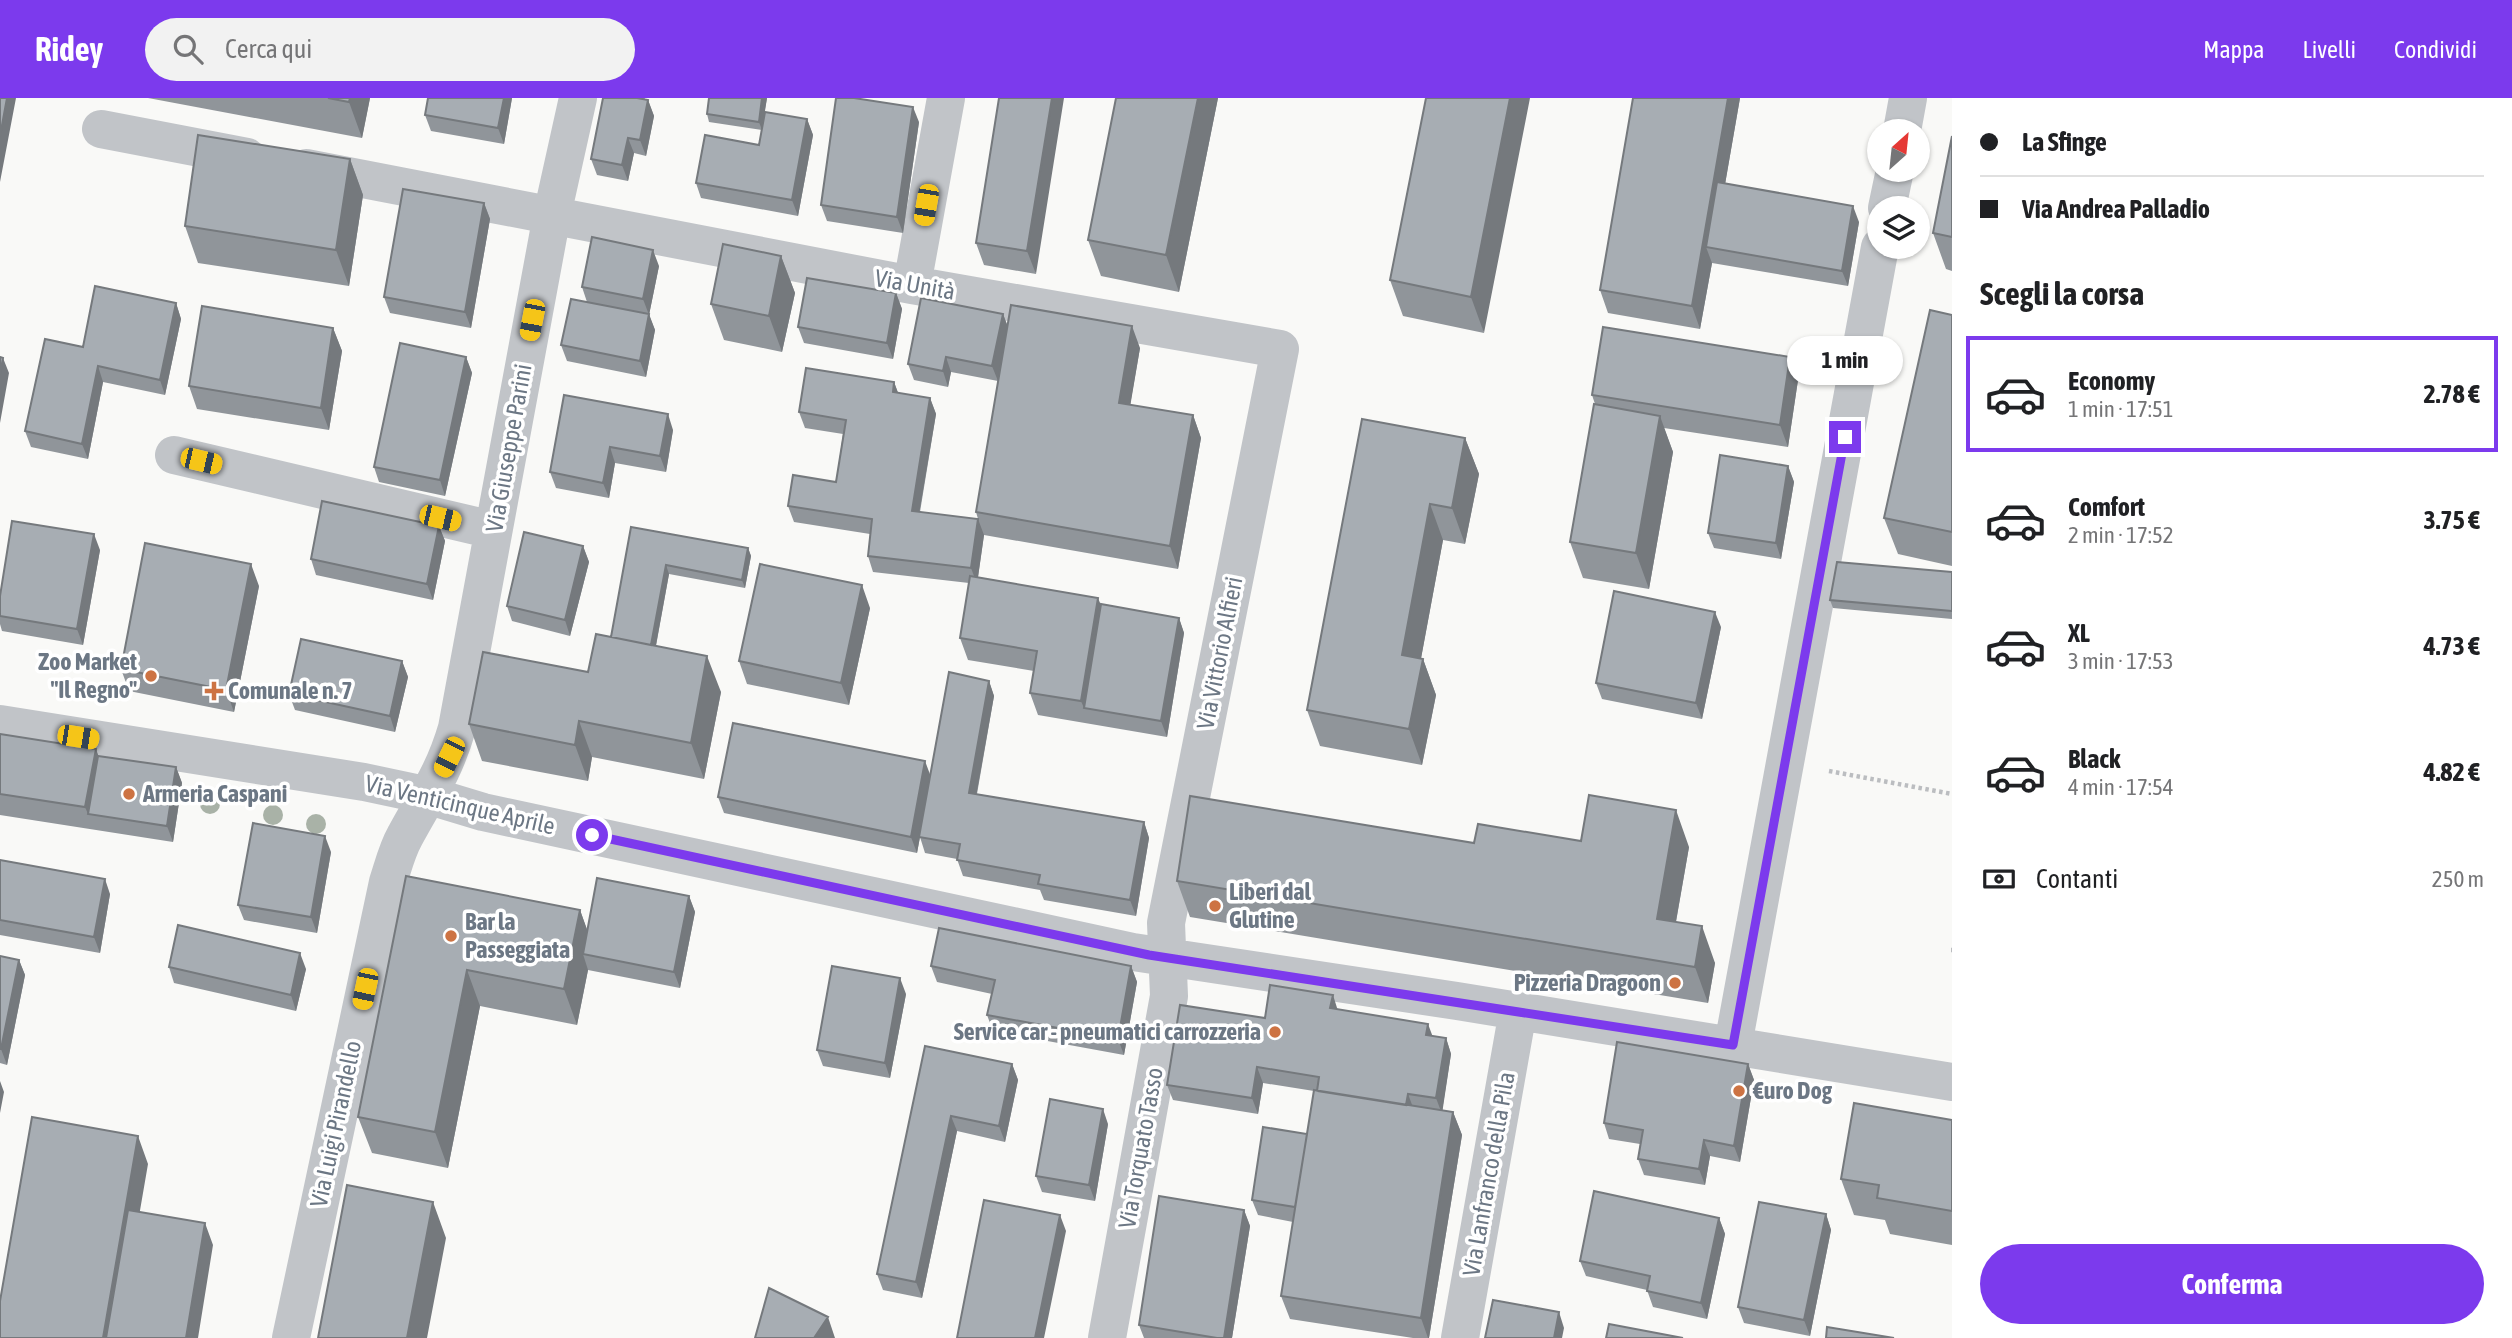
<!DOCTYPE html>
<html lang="it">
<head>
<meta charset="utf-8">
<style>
	:root { --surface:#fff; --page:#f2f2f2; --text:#202124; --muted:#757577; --line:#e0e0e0; --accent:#7c3aed }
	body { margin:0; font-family:"Asap Condensed",sans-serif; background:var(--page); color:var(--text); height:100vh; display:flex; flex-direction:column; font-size:26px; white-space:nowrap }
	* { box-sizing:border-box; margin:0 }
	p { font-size:23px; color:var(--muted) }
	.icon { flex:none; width:38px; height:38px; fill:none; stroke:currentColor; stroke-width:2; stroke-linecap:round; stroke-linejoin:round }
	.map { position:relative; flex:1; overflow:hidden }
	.panel { display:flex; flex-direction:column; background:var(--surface); width:560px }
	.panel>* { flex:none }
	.banner { display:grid; align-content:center; height:154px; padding:0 28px; background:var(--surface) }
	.needle { width:46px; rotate:27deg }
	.controls { position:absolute; left:1867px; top:21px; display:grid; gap:14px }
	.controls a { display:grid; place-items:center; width:63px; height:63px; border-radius:50%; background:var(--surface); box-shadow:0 2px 5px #0004; font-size:35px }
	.end { position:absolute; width:32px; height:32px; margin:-16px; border:9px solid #7c3aed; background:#fff; box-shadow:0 0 0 4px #fff }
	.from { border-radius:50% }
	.bubble { position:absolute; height:49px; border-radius:24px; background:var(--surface); box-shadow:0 2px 5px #0004; font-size:23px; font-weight:700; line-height:49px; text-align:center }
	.car { position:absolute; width:21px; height:42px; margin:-21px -10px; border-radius:9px; box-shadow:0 0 5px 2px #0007; background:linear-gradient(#f5c518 24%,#345 0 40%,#f5c518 0 76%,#345 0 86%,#f5c518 0) }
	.banner b { display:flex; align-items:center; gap:24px; height:66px; font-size:26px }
	.banner b+b { border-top:2px solid var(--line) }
	.banner i { width:18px; height:18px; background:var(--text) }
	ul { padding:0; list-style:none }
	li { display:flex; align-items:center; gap:21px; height:116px; margin:0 14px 10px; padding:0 14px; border:4px solid transparent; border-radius:0px }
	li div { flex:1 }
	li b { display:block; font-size:26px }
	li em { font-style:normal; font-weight:700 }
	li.active { border-color:var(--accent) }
	li>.icon { width:63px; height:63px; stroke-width:1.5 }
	h2 { padding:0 28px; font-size:32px; line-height:84px }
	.pay { display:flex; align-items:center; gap:18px; height:77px; padding:0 28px; font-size:26px }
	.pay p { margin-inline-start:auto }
	.button { display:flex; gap:14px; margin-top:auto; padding:14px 28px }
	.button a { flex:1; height:80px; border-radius:42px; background:var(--accent); color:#fff; font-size:28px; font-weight:700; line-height:80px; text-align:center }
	header { display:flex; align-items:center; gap:42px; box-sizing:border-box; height:98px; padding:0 35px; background:var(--accent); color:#fff }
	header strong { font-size:33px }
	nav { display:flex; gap:38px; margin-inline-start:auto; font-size:24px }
	.search { width:490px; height:63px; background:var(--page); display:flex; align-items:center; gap:18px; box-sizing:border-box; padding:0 24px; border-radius:38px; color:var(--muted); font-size:26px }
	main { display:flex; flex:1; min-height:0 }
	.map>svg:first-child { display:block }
</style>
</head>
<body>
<header>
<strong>Ridey</strong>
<div class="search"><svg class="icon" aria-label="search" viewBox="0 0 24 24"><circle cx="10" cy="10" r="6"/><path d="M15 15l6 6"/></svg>Cerca qui</div>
<nav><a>Mappa</a><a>Livelli</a><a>Condividi</a></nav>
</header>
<main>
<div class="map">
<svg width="1952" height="1240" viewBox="0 0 1952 1240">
	<rect width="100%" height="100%" fill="#f9f9f7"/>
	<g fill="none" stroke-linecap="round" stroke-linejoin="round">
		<path stroke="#bbbdc0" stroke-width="4.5" stroke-dasharray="3.5 3.5" stroke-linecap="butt" d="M1829 673 1952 696
			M1951 852H1952"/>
		<path stroke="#c1c4c8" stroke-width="38" d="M101 31 247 59
			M1902 33 1908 0
			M306 70 912 187 1280 251 1166 825 1169 898 1107 1240
			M1887 110 1895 72
			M912 187 946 0
			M174 357 493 432
			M0 626 364 684 430 698 483 714 1133 854 1457 903 1952 984
			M1733 947 1880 149
			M291 1240 388 784C393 769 397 752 405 738 426 699 444 675 457 630L552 117 578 0
			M1460 1240 1518 913"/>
	</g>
	<g fill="#a9b2a7">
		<circle cx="210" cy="706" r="10"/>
		<circle cx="273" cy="717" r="10"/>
		<circle cx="316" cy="726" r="10"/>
	</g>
	<path fill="#90959a" d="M148 0H370L362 40Z
		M428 0H512L504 46 431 33 425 17Z
		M603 0H645L644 2H648L654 18 646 58 634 55 628 83 597 77 591 61Z
		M767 0 763 22 807 21 813 37 798 118 701 100 696 85 759 47 762 32 709 24 707 16Z
		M999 0 1036 176 984 167 976 145Z
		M1116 0H1218L1179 194 1101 178 1088 142Z
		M1426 0 1484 235 1403 218 1390 182Z
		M1633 0H1740L1725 86 1859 124 1848 188 1712 165 1700 231 1608 215 1600 192Z
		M919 24 903 135 827 123 821 107Z
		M1952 38V173L1946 171 1933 135Z
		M350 61 363 97 349 188 198 165 185 128Z
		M484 105 490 121 471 230 390 215 384 199Z
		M781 158 795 195 782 254 724 242 711 206Z
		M659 168 649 217 655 232 646 279 567 263 561 247 587 204 582 189Z
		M896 195 902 211 893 261 804 245 798 229Z
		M176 205 181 221 165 297 103 284 88 361 31 349 25 333 83 249Z
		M1003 216 1008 229 1140 250 1130 307 1193 317 1201 340 1178 471 984 437 978 479 1101 506 1179 520 1184 535 1167 639 1038 617 1030 595 1034 573 968 562 960 540 969 485 873 474 868 458 870 436 794 424 788 408 836 384 843 336 805 330 799 314 894 284 898 295 930 300 936 316 920 414 978 421 976 414 998 283 951 274 948 289 914 282 908 266Z
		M1952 217V468L1898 456 1884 420Z
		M333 230 342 253 329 332 197 311 189 288Z
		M466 259 472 275 445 398 379 384 374 369Z
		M1790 259 1798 282 1788 349 1664 330 1673 354 1649 491 1583 480 1570 444 1595 306 1592 297Z
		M564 297 673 332 666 374 615 365 609 400 556 390 550 374Z
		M1465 340 1479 376 1465 446 1443 442 1421 560 1423 561 1436 597 1422 667 1320 648 1307 612Z
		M1788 368 1794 384 1781 461 1714 450 1708 435Z
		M439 428 445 443 433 502 316 477 311 461Z
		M631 429 748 450 751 458 745 490 669 476 656 548 721 594 704 681 592 659 588 683 482 663 469 626 588 574 611 539Z
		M583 448 589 464 570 538 512 523 507 508Z
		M100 452 83 547 2 533 0 526V498Z
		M1952 474V521L1833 510 1830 502Z
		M259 488 234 614 129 593 121 571Z
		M870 510 849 607 747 586 739 563Z
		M1721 529 1702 621 1602 601 1596 585Z
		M402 563 408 579 395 634 295 612 289 596Z
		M989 583 994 598 977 696 1144 724 1149 740 1136 818 1044 802 1040 792 963 778 957 761 925 755 920 739 917 755 724 715 718 699 931 677Z
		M0 636 96 651 98 658 176 669 182 685 173 744 0 717Z
		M1581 743 1689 749 1676 824 1715 865 1708 905 1190 819 1177 783 1474 745Z
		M331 754 317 835 244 822 238 807Z
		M0 762 110 796 100 855 0 837Z
		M406 778 580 812 587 832 689 798 695 814 680 890 588 872 577 927 480 908 448 1070 372 1055 358 1019Z
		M0 858 19 862 25 877 7 967 0 965Z
		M931 868H1131L1137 884 1124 957 993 933 987 917 992 896 937 884Z
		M169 869 306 871 296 913 174 885Z
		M906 896 890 980 823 968 817 952Z
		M1338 912 1433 938 1446 940 1451 956 1442 1013 1453 1014 1462 1037 1429 1240H1413L1290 1221 1281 1198 1293 1124 1258 1117 1252 1102 1307 1036 1314 993 1263 985 1258 1016 1173 1002 1167 987 1265 920Z
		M925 948 1012 966 1018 982 1005 1044 957 1033 922 1200 883 1192 877 1176Z
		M1748 966 1754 982 1740 1064 1710 1058 1705 1087 1644 1077 1638 1061 1640 1046 1609 1041 1604 1025Z
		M1952 1022V1147L1890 1136 1885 1122 1854 1117 1841 1081Z
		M1108 1026 1095 1103 1042 1094 1036 1078Z
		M1244 1112 1250 1128 1232 1240H1144L1139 1227Z
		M1826 1116 1831 1132 1810 1238 1744 1225 1738 1209Z
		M1719 1120 1725 1136 1707 1221 1653 1209 1647 1192 1586 1178 1580 1163Z"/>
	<path fill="#75797d" d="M7 0H16L0 84V38Z
		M350 0H370L362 40 349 4Z
		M504 0H512L504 46 498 30Z
		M762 0H767L762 32 759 24Z
		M1052 0H1064L1036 176 1027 153Z
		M1198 0H1218L1179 194 1166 157Z
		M1510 0H1530L1484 235 1471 199Z
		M1728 0H1740L1714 150 1706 149 1712 165 1700 231 1692 208Z
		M648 2 654 18 646 58 640 42Z
		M913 9 919 24 903 135 897 119Z
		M807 21 813 37 798 118 792 102Z
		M628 40 634 55 628 83 622 67Z
		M350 61 363 97 349 188 336 152Z
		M484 105 490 121 471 230 465 214Z
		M1853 108 1859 124 1848 188 1842 173Z
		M653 152 659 168 649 217 643 201Z
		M781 158 795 195 782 254 769 218Z
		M896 195 902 211 893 261 887 245Z
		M176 205 181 221 165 297 160 282Z
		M649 216 655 232 646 279 640 263Z
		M1003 216 1009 232 998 283 992 268Z
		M1132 228 1140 250 1127 327 1119 305Z
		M333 230 342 253 329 332 321 310Z
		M466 259 472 275 445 398 440 382Z
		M946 259 951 274 948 289 943 273Z
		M1790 259 1798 282 1788 349 1780 327Z
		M3 260 9 275 0 325V276Z
		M98 268 103 284 88 361 82 346Z
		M894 284 900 300 893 294Z
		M930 300 936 316 917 428 912 413Z
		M668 316 673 332 666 374 660 358Z
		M1193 317 1201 340 1178 471 1170 448Z
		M1660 318 1673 354 1649 491 1636 455Z
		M1465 340 1479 376 1465 446 1452 410Z
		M610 349 615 365 609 400 603 385Z
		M1788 368 1794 384 1781 461 1776 445Z
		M1430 406 1443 442 1415 593 1402 557Z
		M978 421 984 437 977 486 971 470Z
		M439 428 445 443 433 502 427 486Z
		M94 436 100 452 83 547 77 531Z
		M583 448 589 464 570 538 565 522Z
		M748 450 751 458 745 490 742 482Z
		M251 466 259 488 234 614 226 592Z
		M666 467 669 476 653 563 650 555Z
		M862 487 870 510 849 607 841 585Z
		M1098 500 1107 522 1084 610 1081 603Z
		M1715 514 1721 529 1702 621 1696 605Z
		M1179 520 1184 535 1167 639 1161 623Z
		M707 558 721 594 704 681 691 645Z
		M1423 561 1436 597 1422 667 1409 631Z
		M402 563 408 579 395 634 390 618Z
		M989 583 994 598 974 710 969 695Z
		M579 623 592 659 588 683 575 647Z
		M96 651 104 674 88 716 85 709Z
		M925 663 931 679 917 755 911 739Z
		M176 669 182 685 173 744 167 728Z
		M1676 712 1689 749 1670 857 1657 821Z
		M1144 724 1149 740 1136 818 1130 802Z
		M325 738 331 754 317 835 311 819Z
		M105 781 110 796 100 855 94 839Z
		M689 798 695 814 680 890 674 874Z
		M580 812 593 848 583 856 588 872 577 927 564 891Z
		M1702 828 1715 865 1708 905 1695 869Z
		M300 855 306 871 296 913 291 897Z
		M19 862 25 877 7 967 1 951Z
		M1131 868 1137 884 1124 957 1118 941Z
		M467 872 480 908 448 1070 435 1034Z
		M900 880 906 896 890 980 885 965Z
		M1333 897 1338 913 1330 910Z
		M1428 926 1434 942 1426 937Z
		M1446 940 1451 956 1442 1016 1436 1000Z
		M1012 966 1018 982 1005 1044 999 1028Z
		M1748 966 1754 982 1740 1064 1734 1048Z
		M1257 969 1263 985 1258 1016 1252 1000Z
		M0 983 4 994 0 1015Z
		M1408 996 1414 1012 1406 1013Z
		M1103 1011 1108 1026 1095 1103 1089 1087Z
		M1453 1014 1462 1037 1429 1240H1428L1421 1220Z
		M951 1018 957 1033 922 1200 916 1184Z
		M138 1038 148 1066 118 1240H103Z
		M1704 1042 1710 1058 1705 1087 1699 1071Z
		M433 1104 446 1140 427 1240H407Z
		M1244 1112 1250 1128 1232 1240H1224Z
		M1826 1116 1831 1132 1810 1238 1804 1222Z
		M1060 1117 1066 1133 1044 1240H1035Z
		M1719 1120 1725 1136 1707 1221 1701 1205Z
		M205 1125 213 1147 198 1240H186Z
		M1559 1214 1564 1230 1562 1240H1554Z
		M828 1219 835 1240H814Z"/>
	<path fill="#a7adb3" stroke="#75797d" stroke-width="2" d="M0 0H7L0 38Z
		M328 0H350L349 4Z
		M428 0H504L498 30 425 17Z
		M603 0H637L648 2 640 42 628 40 622 67 591 61Z
		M709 0H762L759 24 707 16Z
		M836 0H854L913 9 897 119 821 107Z
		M999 0H1052L1027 153 976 145Z
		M1116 0H1198L1166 157 1088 142Z
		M1426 0H1510L1471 199 1390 182Z
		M1633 0H1728L1692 208 1600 192Z
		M765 14 807 21 792 102 696 85 705 37 759 47Z
		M198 37 350 61 336 152 185 128Z
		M1952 38V139L1933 135Z
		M1717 84 1853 108 1842 173 1706 149Z
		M403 91 484 105 465 214 384 199Z
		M592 139 653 152 643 201 582 189Z
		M723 146 781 158 769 218 711 206Z
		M807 180 896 195 887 245 798 229Z
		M95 188 176 205 160 282 98 268 82 346 25 333 45 241 83 249Z
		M921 200 1003 216 992 268 946 259 943 273 908 266Z
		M571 201 649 216 640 263 561 247Z
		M1011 207 1132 228 1119 305 1193 317 1170 448 976 414Z
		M202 208 333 230 321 310 189 288Z
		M1930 212 1952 217V434L1884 420Z
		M1603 229 1790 259 1780 327 1592 297Z
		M400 245 466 259 440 382 374 369Z
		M0 259 3 260 0 276Z
		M806 270 894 284 893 294 930 300 912 413 978 421 971 470 868 458 872 421 788 408 793 377 836 384 846 322 799 314Z
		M564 297 668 316 660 358 610 349 603 385 550 374Z
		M1594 306 1660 318 1636 455 1570 444Z
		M1362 321 1465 340 1452 410 1430 406 1402 557 1423 561 1409 631 1307 612Z
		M1720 357 1788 368 1776 445 1708 435Z
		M322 403 439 428 427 486 311 461Z
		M12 423 94 436 77 531 0 518V498Z
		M631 429 748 450 742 482 666 467 651 547 611 539Z
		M524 434 583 448 565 522 507 508Z
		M145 445 251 466 226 592 121 571Z
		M1837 464 1952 474V513L1830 502Z
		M760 466 862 487 841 585 739 563Z
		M970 478 1098 500 1081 603 1030 595 1037 553 960 540Z
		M1614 493 1715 514 1696 605 1596 585Z
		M1101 506 1179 520 1161 623 1084 610Z
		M596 536 707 558 691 645 579 623 575 647 469 626 483 554 588 574Z
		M301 541 402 563 390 618 289 596Z
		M949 574 989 583 969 695 1144 724 1130 802 1038 786 1040 777 957 762 960 746 919 739Z
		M733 625 925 663 911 739 718 699Z
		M0 636 96 651 85 709 0 696Z
		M98 658 176 669 167 728 88 716Z
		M1589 697 1676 712 1657 821 1702 828 1695 869 1177 783 1190 698 1474 745 1478 726 1581 743Z
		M253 725 325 738 311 819 238 807Z
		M0 762 105 781 94 839 0 822Z
		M406 778 580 812 564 891 467 872 435 1034 358 1019Z
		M597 780 689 798 674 874 583 856Z
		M178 827 300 855 291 897 169 869Z
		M939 830 1131 868 1118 941 987 917 995 882 931 868Z
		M0 858 19 862 1 951H0Z
		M832 868 900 880 885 965 817 952Z
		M1270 887 1333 897 1330 910 1428 926 1426 937 1446 940 1436 1000 1408 996 1406 1007 1317 993 1319 979 1257 969 1252 1000 1167 987 1180 907 1265 920Z
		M1617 944 1748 966 1734 1048 1704 1042 1699 1071 1638 1061 1643 1032 1604 1025Z
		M925 948 1012 966 999 1028 951 1018 916 1184 877 1176Z
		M1314 992 1453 1014 1421 1220 1281 1198Z
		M1050 1001 1103 1011 1089 1087 1036 1078Z
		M1854 1005 1952 1022V1113L1877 1100 1879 1087 1841 1081Z
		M32 1019 138 1038 103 1240H0V1203Z
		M1263 1029 1307 1036 1295 1109 1252 1102Z
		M347 1087 433 1104 407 1240H318Z
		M1594 1093 1719 1120 1701 1205 1647 1193 1650 1178 1580 1163Z
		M1159 1098 1244 1112 1224 1240H1217L1139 1227Z
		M984 1102 1060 1117 1035 1240H957Z
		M1759 1104 1826 1116 1804 1222 1738 1209Z
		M128 1112 205 1125 186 1240H106Z
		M769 1190 828 1219 814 1240H755Z
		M1493 1202 1559 1214 1554 1240H1485Z
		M1609 1226 1683 1240H1606Z
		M1827 1229 1894 1240H1826Z"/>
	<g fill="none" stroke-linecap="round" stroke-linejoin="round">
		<path stroke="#7c3aed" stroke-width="9" d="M592 737 1149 857 1733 947 1845 339"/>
	</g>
	<g fill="#cd7343" stroke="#fff" stroke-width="2.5">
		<circle cx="151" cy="578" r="7"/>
		<path d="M210.5 582.5h7v7h7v7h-7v7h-7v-7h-7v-7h7z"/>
		<circle cx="129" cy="696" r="7"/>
		<circle cx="1215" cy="808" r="7"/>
		<circle cx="451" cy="838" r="7"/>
		<circle cx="1675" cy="885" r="7"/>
		<circle cx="1275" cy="934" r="7"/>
		<circle cx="1739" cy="993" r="7"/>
	</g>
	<g text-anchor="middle" stroke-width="7" stroke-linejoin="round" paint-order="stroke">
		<g font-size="24" fill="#6c7784" stroke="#fff">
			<text transform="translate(915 187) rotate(10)" y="8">Via Unità</text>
			<text transform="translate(509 350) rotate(-80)" y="8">Via Giuseppe Parini</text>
			<text transform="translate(1220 555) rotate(-79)" y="8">Via Vittorio Alfieri</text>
			<text transform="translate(460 707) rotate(13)" y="8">Via Venticinque Aprile</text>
			<text transform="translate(336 1026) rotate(-78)" y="8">Via Luigi Pirandello</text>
			<text transform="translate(1141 1050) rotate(-80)" y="8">Via Torquato Tasso</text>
			<text transform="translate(1489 1076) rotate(-80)" y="8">Via Lanfranco della Pila</text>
		</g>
		<g font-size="24" font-weight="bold" fill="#6c7784" stroke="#fff" text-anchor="start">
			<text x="137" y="572" text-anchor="end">Zoo Market<tspan x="137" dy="28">"Il Regno"</tspan></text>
			<text x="228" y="601">Comunale n. 7</text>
			<text x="143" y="704">Armeria Caspani</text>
			<text x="1229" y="802">Liberi dal<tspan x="1229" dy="28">Glutine</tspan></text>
			<text x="465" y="832">Bar la<tspan x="465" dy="28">Passeggiata</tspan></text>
			<text x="1661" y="893" text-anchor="end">Pizzeria Dragoon</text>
			<text x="1261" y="942" text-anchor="end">Service car - pneumatici carrozzeria</text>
			<text x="1753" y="1001">€uro Dog</text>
		</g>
	</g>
</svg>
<div class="controls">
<a><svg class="needle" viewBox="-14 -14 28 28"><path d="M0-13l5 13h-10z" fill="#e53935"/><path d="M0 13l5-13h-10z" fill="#757577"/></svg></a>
<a><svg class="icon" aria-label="layers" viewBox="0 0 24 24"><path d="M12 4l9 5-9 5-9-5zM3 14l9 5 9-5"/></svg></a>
</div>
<i class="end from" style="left:592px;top:737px"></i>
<i class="end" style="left:1845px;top:339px"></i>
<div class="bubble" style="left:1787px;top:238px;width:116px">1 min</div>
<i class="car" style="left:926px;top:107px;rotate:190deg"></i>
<i class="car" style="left:532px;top:222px;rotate:191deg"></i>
<i class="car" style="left:201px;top:363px;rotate:103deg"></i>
<i class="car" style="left:440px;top:420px;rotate:103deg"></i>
<i class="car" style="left:78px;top:639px;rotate:99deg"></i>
<i class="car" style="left:449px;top:659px;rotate:206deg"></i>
<i class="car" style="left:365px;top:891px;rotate:192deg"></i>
</div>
<section class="panel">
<div class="banner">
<b><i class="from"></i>La Sfinge</b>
<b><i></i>Via Andrea Palladio</b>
</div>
<h2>Scegli la corsa</h2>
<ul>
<li class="active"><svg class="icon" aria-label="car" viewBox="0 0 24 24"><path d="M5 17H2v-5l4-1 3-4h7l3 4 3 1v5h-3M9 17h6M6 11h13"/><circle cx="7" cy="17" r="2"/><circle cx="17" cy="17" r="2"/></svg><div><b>Economy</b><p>1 min · 17:51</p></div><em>2.78 €</em></li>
<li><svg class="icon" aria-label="car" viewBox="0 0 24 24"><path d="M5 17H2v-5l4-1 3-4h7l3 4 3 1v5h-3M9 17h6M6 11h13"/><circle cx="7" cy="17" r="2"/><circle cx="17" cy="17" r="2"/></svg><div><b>Comfort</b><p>2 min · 17:52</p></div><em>3.75 €</em></li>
<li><svg class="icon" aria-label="car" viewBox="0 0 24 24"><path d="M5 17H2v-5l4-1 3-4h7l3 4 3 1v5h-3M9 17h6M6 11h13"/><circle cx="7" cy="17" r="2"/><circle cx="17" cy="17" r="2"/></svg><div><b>XL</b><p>3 min · 17:53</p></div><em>4.73 €</em></li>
<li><svg class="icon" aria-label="car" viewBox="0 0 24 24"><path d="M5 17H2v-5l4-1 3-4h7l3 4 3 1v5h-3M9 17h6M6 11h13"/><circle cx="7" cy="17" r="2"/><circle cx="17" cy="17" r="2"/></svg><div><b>Black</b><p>4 min · 17:54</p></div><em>4.82 €</em></li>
</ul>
<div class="pay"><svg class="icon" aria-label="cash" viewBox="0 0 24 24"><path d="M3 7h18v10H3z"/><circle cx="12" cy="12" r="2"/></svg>Contanti<p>250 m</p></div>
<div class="button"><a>Conferma</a></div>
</section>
</main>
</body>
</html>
